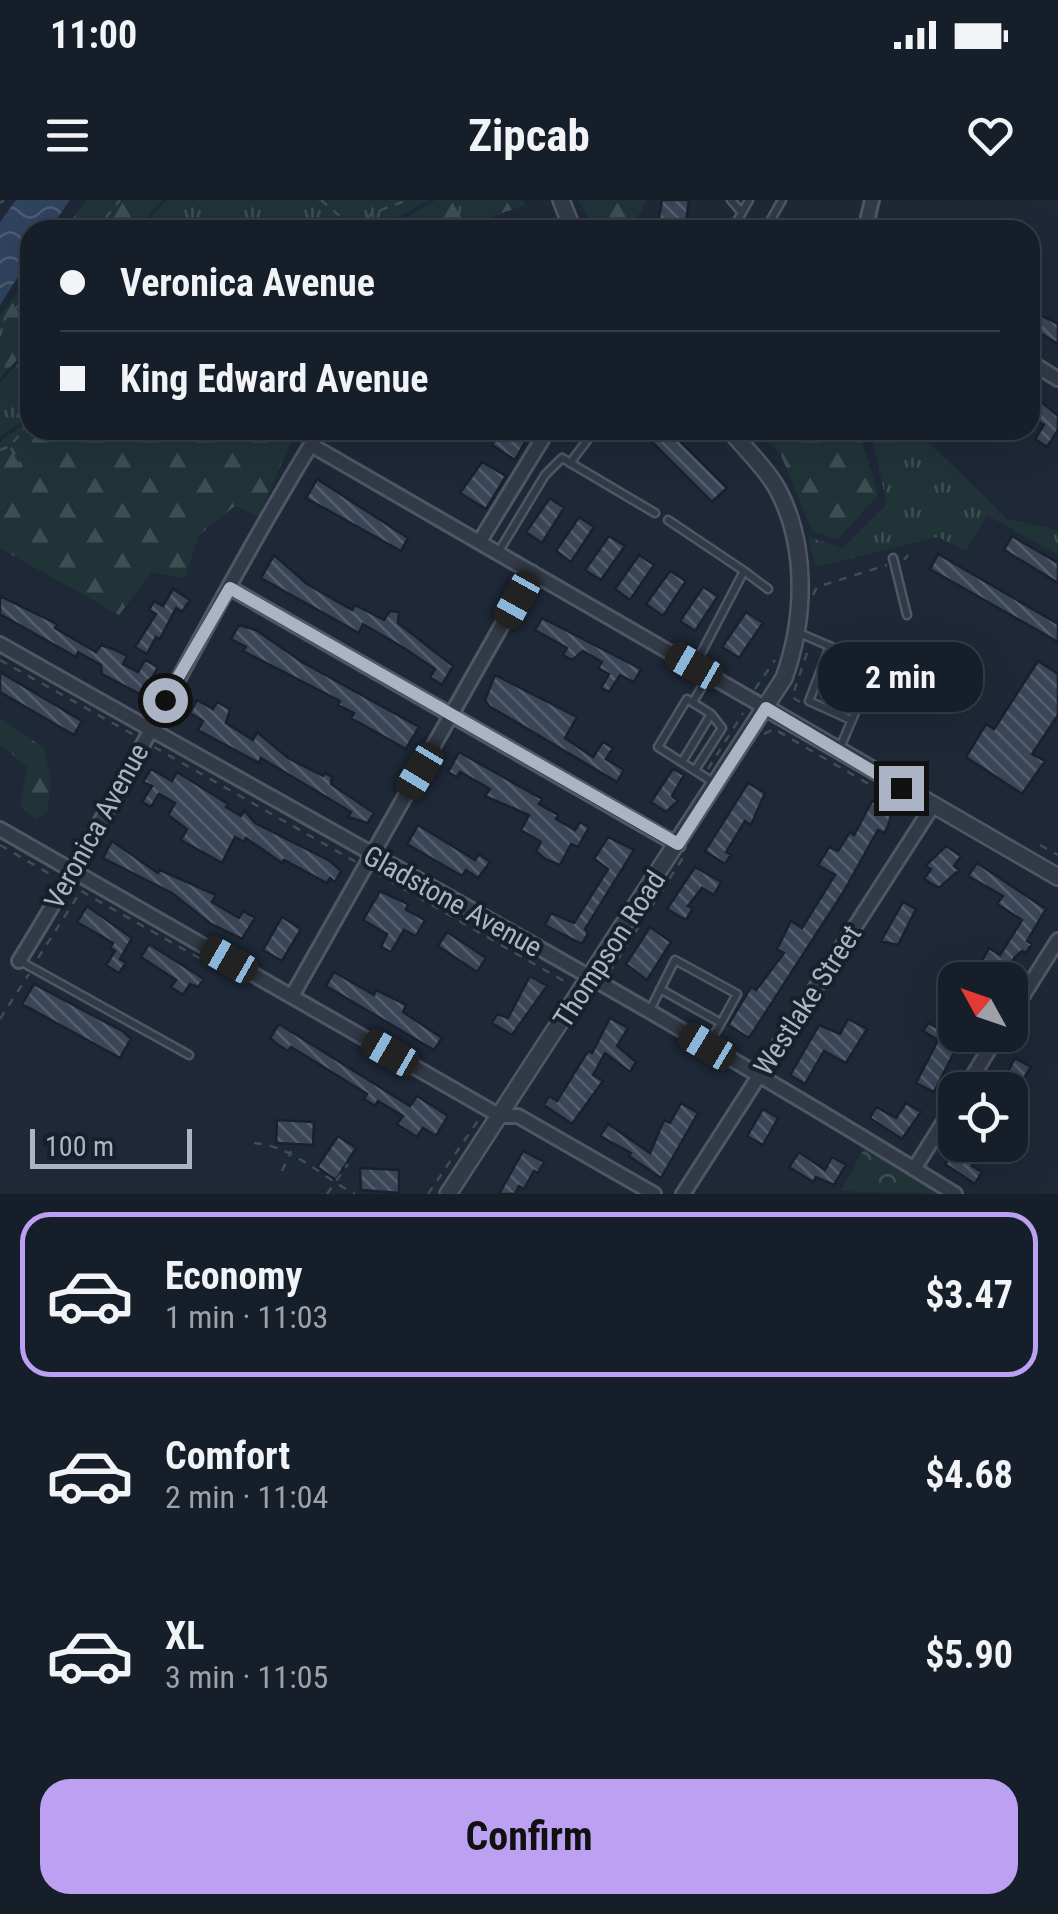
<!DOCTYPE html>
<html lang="en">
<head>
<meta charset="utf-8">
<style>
	:root { --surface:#161e29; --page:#1f2731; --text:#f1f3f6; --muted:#9ea2a8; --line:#353c46; --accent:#bca0f2 }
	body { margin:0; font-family:"Roboto Condensed",sans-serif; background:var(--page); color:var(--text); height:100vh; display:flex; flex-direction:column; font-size:38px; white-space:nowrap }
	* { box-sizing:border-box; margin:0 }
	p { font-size:32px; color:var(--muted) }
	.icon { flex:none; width:55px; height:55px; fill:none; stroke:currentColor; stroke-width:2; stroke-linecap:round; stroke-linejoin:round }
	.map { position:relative; height:994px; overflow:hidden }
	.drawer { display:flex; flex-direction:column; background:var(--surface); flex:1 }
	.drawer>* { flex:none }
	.hud { position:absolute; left:20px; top:20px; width:1020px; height:220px; border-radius:30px; box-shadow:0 10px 40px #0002,0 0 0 2px var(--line); display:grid; align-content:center; height:220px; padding:0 40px; background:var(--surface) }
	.needle { width:65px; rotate:310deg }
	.tools { position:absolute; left:938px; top:762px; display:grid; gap:20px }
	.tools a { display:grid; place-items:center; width:90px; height:90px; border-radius:20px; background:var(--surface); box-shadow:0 10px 40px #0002,0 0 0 2px var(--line); font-size:50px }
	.scale { position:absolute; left:30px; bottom:25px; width:162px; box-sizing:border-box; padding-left:10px; border:5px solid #abb4c4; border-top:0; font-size:28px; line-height:35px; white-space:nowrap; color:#abb4c4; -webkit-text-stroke:8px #171f2b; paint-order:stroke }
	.end { position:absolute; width:45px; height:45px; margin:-22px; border:12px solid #abb4c4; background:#111; box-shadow:0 0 0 5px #111 }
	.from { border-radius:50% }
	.bubble { position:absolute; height:70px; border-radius:30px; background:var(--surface); box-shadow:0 10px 40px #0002,0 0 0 2px var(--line); font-size:32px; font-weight:700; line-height:70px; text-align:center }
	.car { position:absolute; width:30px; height:60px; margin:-30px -15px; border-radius:12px; box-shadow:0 0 8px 2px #0007; background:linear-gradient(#222 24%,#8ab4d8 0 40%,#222 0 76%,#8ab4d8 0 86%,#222 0) }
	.hud b { display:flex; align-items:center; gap:35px; height:95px; font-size:38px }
	.hud b+b { border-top:2px solid var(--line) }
	.hud i { width:25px; height:25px; background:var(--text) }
	ul { padding:18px 0 0; list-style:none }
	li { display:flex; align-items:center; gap:30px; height:165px; margin:0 20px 15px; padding:0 20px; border:5px solid transparent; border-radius:30px }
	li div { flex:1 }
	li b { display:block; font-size:38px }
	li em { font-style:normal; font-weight:700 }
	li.current { border-color:var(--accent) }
	li>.icon { width:90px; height:90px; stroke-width:1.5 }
	.primary-button { display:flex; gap:20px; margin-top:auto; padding:20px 40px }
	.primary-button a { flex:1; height:115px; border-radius:30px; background:var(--accent); color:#111; font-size:40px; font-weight:700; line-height:115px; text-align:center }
	.status { display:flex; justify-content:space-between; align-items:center; height:70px; padding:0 50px; background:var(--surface); direction:ltr }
	.status svg { height:28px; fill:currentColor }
	header { display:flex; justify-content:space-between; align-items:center; height:130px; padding:0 40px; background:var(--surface); font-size:45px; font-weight:700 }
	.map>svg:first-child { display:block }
</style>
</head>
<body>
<div class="status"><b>11:00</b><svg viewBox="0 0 49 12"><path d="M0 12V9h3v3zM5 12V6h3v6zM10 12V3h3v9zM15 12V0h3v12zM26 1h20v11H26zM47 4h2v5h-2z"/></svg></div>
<header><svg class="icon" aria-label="menu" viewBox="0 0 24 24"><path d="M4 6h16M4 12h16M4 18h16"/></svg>Zipcab<svg class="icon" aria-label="heart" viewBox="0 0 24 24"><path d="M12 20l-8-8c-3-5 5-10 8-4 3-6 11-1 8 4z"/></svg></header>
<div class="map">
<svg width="1058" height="994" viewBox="0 0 1058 994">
	<defs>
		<pattern id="grass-tufts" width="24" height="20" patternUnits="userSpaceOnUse" patternTransform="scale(2.5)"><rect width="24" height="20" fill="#203438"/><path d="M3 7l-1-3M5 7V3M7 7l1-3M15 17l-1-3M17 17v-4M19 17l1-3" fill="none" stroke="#3e4f53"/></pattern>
		<pattern id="forest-firs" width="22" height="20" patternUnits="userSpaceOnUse" patternTransform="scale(2.5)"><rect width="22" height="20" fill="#203438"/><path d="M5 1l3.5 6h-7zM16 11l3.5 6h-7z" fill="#3e4f53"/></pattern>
		<pattern id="park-crowns" width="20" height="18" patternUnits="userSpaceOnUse" patternTransform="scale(2.5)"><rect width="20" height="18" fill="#203438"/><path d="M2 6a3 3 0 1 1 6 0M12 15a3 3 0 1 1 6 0" fill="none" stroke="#3e4f53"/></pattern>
		<pattern id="water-waves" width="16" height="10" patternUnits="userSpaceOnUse" patternTransform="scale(2.5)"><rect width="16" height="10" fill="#30435f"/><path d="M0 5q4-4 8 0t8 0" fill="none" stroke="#4b5c74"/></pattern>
		<pattern id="building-back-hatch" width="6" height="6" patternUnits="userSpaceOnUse" patternTransform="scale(2.5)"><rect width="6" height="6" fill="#3a4657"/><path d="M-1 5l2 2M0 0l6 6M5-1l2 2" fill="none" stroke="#545e6e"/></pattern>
	</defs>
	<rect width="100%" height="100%" fill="#1e2837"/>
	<path fill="url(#grass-tufts)" d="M166 0H429L376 30H140Z
		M30 151V215L0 237V183Z
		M870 230H916L1008 319 1058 330V355L987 315 966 351 938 337 816 367 808 337 843 348 887 304Z"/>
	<path fill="url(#forest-firs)" d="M86 0H162L136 30H64Z
		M436 0H522L525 5 453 30H384Z
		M578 0H647L630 30H596Z
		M30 76V146L0 178V116Z
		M30 219V230H296L259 316 235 306 199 335 185 378 152 372 119 415 0 348V242Z
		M756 230H859L878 295 838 339 813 332 780 253Z
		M0 518 44 548 51 580 47 613 35 619 20 606 27 567 0 544Z"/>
	<path fill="url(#park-crowns)" d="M864 949 939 994 841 991Z"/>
	<path fill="url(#water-waves)" d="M16 0H70L49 30H30V58L0 105V22Z"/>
	<path fill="url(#building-back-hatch)" stroke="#19212d" stroke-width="2.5" d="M662 0H689L685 30H657Z
		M1030 110 1058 124V144L1030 127Z
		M1034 196 1058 216V230L1047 247 1035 239 1044 225 1030 216Z
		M501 230H532L515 260 492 245Z
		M640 230H669L727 288 712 302Z
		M482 262 506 276 486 309 460 293Z
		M317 279 408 338 401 351 306 298Z
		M550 298 564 308 542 343 526 332Z
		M579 317 594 327 571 362 556 351Z
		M609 336 625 346 601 380 585 370Z
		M1012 336 1058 363V383L1004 350Z
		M938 354 1058 424V442L930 369Z
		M274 355 307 384 352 410 355 405 384 420 390 411 399 412 398 423 453 466 442 485 430 477 435 469 404 448 363 424 359 433 261 378Z
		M639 355 654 365 630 400 615 389Z
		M670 371 686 381 663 416 646 404Z
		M703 387 718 396 695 431 680 421Z
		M173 389 190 400 182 412 176 408 160 439 156 437 147 454 135 447 156 414 149 410 154 401 163 406Z
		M0 396 57 424 55 428 96 452 101 445 113 449 127 456 123 464 138 472 145 460 158 467 142 495 102 474 101 465 78 452 76 457 0 414Z
		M746 412 763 423 739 458 722 447Z
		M542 418 641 469 634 482 620 475 609 492 601 488 609 474 598 468 602 462 583 451 572 460 563 455 567 448 535 430Z
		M239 425 256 430 302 462 419 527 406 549 351 518 354 513 338 505 340 501 243 451 246 447 231 439Z
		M1038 461 1058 474V515L1032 554 1045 561 1022 594 966 557 986 524 994 529Z
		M836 464 855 470 849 490 856 492 849 509 824 500Z
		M0 472 82 521 74 535 0 492Z
		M495 475 577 517 565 538 593 557 603 542 613 548 606 559 624 570 617 582 489 506 485 500Z
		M197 500 213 509 217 502 230 509 226 523 253 540 257 532 288 558 323 576 325 573 332 577 331 584 374 613 368 623 348 617 351 612 261 558 259 563 198 530 203 521 190 513Z
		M459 552 542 599 539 604 558 615 556 619 575 630 580 622 589 627 578 647 571 644 560 665 545 659 536 651 541 642 521 630 529 615 485 596 490 589 460 572 457 577 448 572Z
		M151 569 172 581 177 572 228 604 226 607 241 616 244 610 255 623 330 661 341 671 335 682 330 678 327 683 284 660 282 663 246 638 244 642 235 637 222 663 181 640 187 629 168 615 175 603 159 594 151 607 142 602 152 586 143 582Z
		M673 569 684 575 672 596 678 601 666 612 651 602Z
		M748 583 765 593 751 625 745 621 726 652 731 655 725 664 705 651Z
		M872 601 893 609 888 626 884 633 878 630 844 691 749 838 728 825 751 787 756 790 784 753 777 749 791 721 802 728 835 675 818 665 829 647 838 651 850 632 854 635Z
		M418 625 475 660 479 654 490 662 478 678 466 670 462 676 407 644Z
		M608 637 634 650 585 729 588 733 582 744 545 725 551 713 574 723 608 669 594 659Z
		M112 641 158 673 160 670 216 695 212 702 239 718 243 711 255 718 242 739 211 724 172 693 103 658Z
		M946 646 961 656 954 666 959 670 939 688 924 679 931 669 925 666Z
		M977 663 1046 709 1027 741 1032 744 1026 753 1022 751 1015 757 1001 780H972L989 748 1000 755 1022 720 997 704 1003 696 968 676Z
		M695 667 721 682 714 695 702 688 688 706 693 708 686 720 667 709Z
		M380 691 408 704 406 710 425 720 416 736 404 730 391 752 381 747 387 734 363 720Z
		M903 702 916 709 898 745 881 741Z
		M87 706 132 738 120 759 126 763 119 773 106 765 115 751 110 748 113 743 77 722Z
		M282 717 301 729 282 761 263 750Z
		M650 727 671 742 647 780 626 764Z
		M447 732 486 758 477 772 438 746Z
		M149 744 204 779 198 787 190 784 183 795 171 787 176 780 141 757Z
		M334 772 374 795 376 790 406 805 403 812 442 838 434 850 326 786Z
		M530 776 547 786 512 835 492 823 497 814 508 818Z
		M34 784 124 832 131 839 120 858 22 804Z
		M955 808V835H963L934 892 916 883 938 840 923 831 928 823 942 830Z
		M610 818 628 828 617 846 636 862 630 872 605 853 593 875 603 881 572 924 544 905 549 896 557 901 588 851 592 853Z
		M848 819 867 829 846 863 824 851 805 884 790 875 819 825 840 834Z
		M279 824 410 906 417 896 448 916 436 936 423 928 417 937 397 924 403 916 378 901 375 906 364 899 367 894 291 847 288 851 277 844 270 838Z
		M1015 858 1031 867 1010 900V890H998Z
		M681 903 698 913 661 978 629 956 631 953 600 936 608 924 650 953 664 920 670 923Z
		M906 903 921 912 902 939 870 918 876 907 896 918Z
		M763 909 778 918 763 945 747 936Z
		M277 920 314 922 313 945 276 943Z
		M338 936 356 948 336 980 317 967Z
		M962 945 983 951 972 966 982 972 975 984 945 964Z
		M523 951 544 962 538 973 534 971 524 989 519 986 515 994H499Z
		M799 952 825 970 832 957 846 965 834 985 816 977 813 982 789 967Z
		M360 968 399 970V993L361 990Z"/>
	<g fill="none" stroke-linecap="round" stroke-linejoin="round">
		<g stroke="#4f5765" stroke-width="11">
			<path id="service" d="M731 0 742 13
				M732 30 749 0
				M765 30 782 0
				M570 263 595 230
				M668 320 744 371 695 465
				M499 351 545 275 562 258 655 313
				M893 358 907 415
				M744 371 768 389
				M797 432 875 466 839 550
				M830 446 809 501 851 520
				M693 502 709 475
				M682 562 711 514 687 499 658 547 716 584
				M695 570 722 528 711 514
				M20 761 189 855
				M650 810 675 760 737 794 721 823 660 789
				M708 845 721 823"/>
		</g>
		<g stroke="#4f5765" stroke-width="18">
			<path id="minor" d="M865 30 872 0
				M1030 162 1058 179
				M311 245 766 508
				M480 341 548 230
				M230 388 678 645
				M0 444C319 626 643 800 955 994
				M0 629 500 916H518L654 994
				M19 761C126 588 213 403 320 230
				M292 796 532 372
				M1010 816 1058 740
				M964 890 998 835
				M914 969 955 904
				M683 994 932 607"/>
		</g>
		<g stroke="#4f5765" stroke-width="20">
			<path id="tertiary" d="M561 0 573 30
				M766 508 1058 677
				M448 994 784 478C805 420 808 347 778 290 767 269 745 249 730 230"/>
		</g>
		<path stroke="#3a5052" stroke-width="2.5" stroke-dasharray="8 8" stroke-linecap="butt" d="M321 0 355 29
			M0 3 4 0
			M96 30 120 0
			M356 30 372 13 408 0
			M457 30 461 0
			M0 136 4 120 30 94
			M290 230 301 238
			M11 248 22 267
			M0 250 10 246 30 222
			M904 360 908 355
			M813 395 817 387 887 365
			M0 460 134 535
			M755 489 775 460
			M800 502 792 497 809 447
			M764 534 774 529 917 612
			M154 547 356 662
			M708 569 743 513
			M0 645 55 677
			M1040 645 1058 655
			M376 673 569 784
			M38 758 81 691 243 783
			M609 773 686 653
			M0 819 29 774
			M254 943C293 946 320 976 355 994
			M282 971 291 951
			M327 994 348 964
			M428 994 479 919 475 916"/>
		<use href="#service" stroke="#323a47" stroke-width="6"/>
		<use href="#minor" stroke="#323a47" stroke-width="12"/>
		<use href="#tertiary" stroke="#323a47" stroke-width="15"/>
	</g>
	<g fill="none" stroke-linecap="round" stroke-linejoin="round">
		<path stroke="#abb4c4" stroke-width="12" d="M165 500 230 388 678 644 766 508 901 588"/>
	</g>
	<g text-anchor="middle" stroke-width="8" stroke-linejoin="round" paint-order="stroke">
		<g font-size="28" fill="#abb4c4" stroke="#171f2b">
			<text transform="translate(96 626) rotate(-61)" y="10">Veronica Avenue</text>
			<text transform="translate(453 701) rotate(29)" y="10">Gladstone Avenue</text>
			<text transform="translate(609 749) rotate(-57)" y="10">Thompson Road</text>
			<text transform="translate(807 800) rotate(-57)" y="10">Westlake Street</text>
		</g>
	</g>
</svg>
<div class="tools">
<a><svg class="needle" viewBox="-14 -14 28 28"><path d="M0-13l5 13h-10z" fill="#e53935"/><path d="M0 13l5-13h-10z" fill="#9ea2a8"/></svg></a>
<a><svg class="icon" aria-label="locate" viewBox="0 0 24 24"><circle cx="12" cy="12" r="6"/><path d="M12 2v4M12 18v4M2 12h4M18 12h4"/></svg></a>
</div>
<div class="scale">100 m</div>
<i class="end from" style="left:165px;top:500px"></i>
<i class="end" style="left:901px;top:588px"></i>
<div class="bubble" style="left:818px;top:442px;width:165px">2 min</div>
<i class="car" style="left:517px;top:400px;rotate:209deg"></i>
<i class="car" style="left:694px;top:466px;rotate:300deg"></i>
<i class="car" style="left:420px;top:571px;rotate:211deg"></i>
<i class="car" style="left:229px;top:760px;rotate:300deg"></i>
<i class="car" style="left:707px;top:846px;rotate:301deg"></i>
<i class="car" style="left:390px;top:853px;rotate:300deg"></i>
<div class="hud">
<b><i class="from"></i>Veronica Avenue</b>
<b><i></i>King Edward Avenue</b>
</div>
</div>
<section class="drawer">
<ul>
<li class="current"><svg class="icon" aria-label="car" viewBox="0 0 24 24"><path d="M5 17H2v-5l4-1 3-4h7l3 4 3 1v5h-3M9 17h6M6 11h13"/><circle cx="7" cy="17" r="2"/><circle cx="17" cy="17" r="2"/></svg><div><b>Economy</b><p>1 min · 11:03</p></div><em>$3.47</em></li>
<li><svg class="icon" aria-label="car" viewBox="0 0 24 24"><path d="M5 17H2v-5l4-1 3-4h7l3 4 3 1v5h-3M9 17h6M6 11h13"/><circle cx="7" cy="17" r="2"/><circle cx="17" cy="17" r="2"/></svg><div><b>Comfort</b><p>2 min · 11:04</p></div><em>$4.68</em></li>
<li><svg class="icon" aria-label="car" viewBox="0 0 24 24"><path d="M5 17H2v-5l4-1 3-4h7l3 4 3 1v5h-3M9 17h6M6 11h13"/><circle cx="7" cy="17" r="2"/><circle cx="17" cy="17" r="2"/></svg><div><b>XL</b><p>3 min · 11:05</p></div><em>$5.90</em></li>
</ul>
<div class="primary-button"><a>Confirm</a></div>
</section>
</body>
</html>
